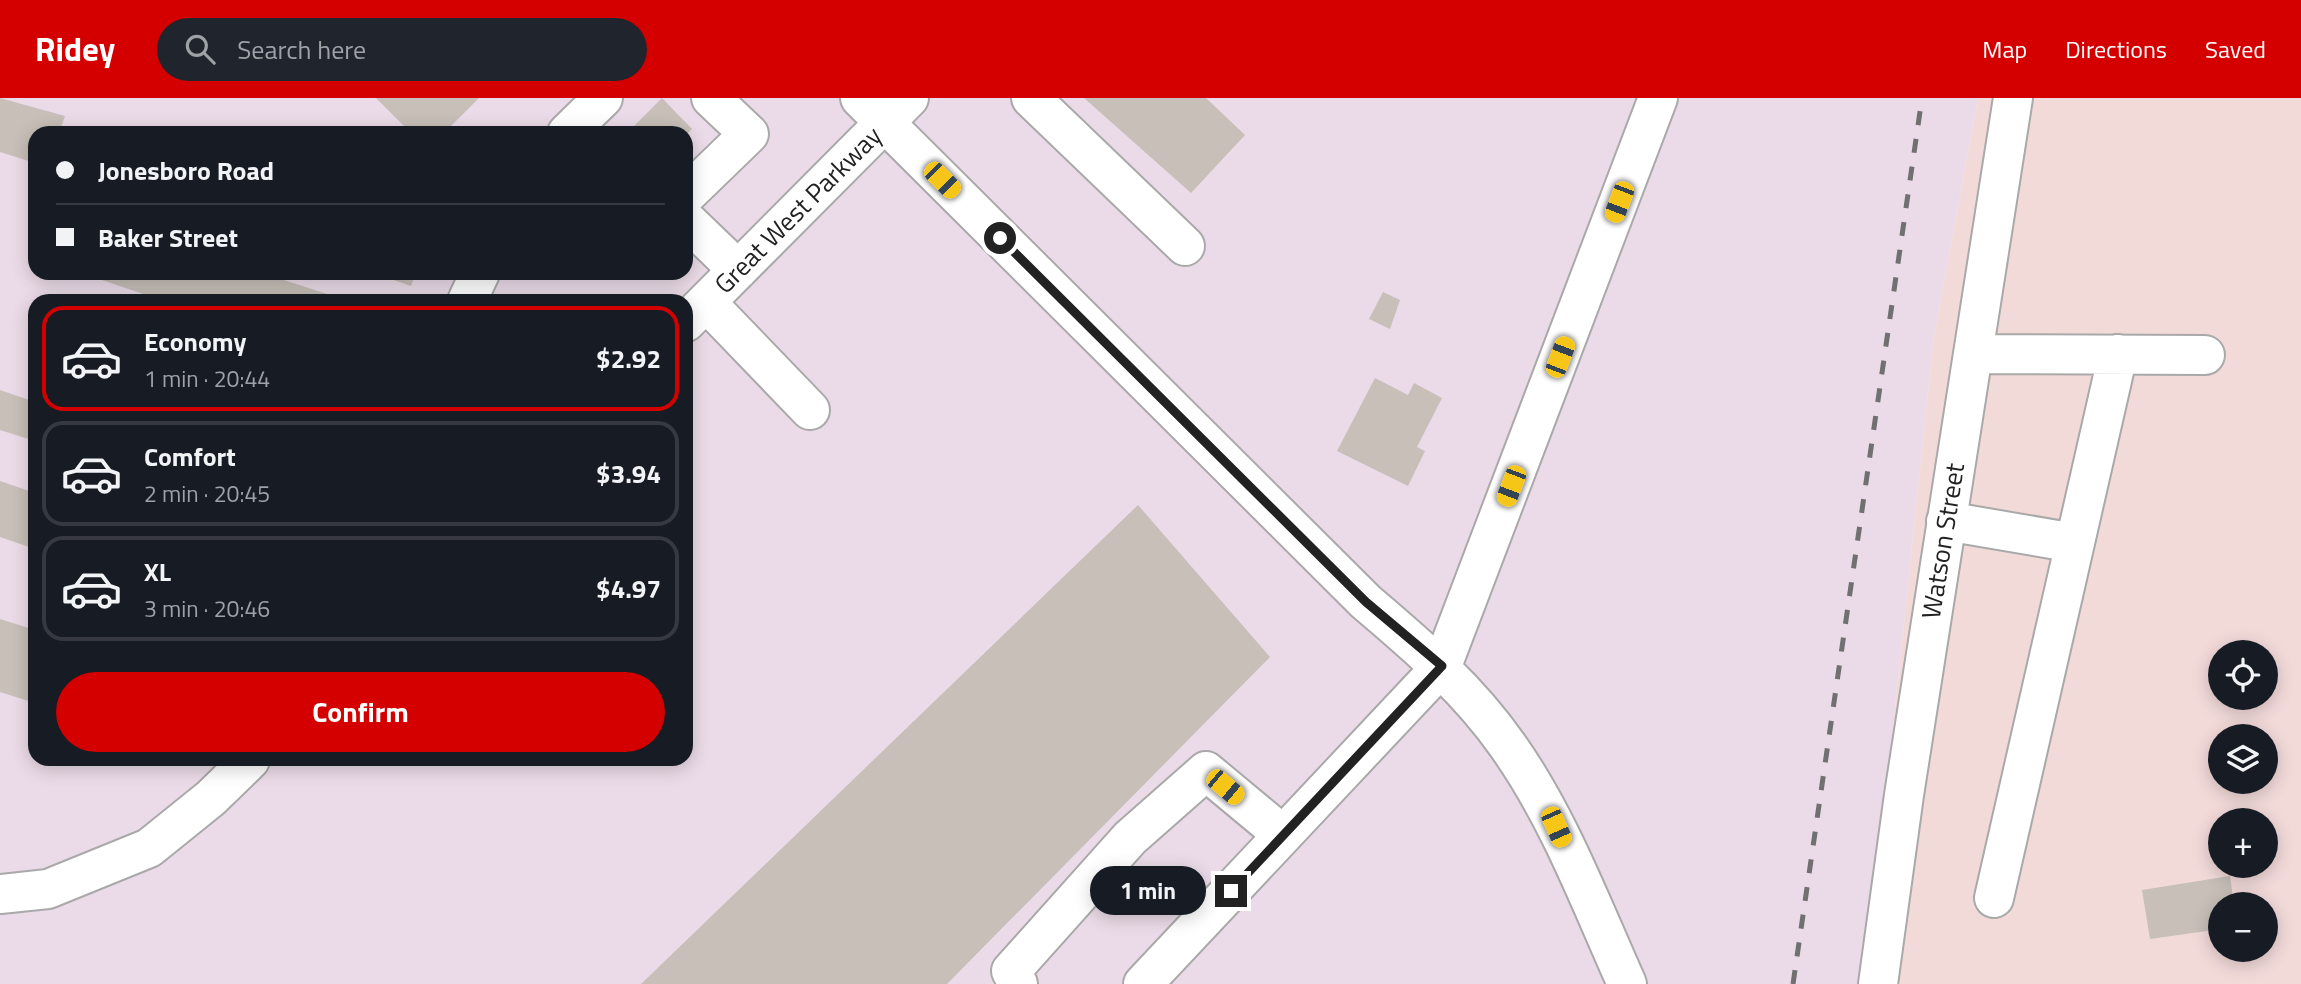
<!DOCTYPE html>
<html lang="en">
<head>
<meta charset="utf-8">
<style>
	:root { --surface:#171b24; --page:#20242c; --text:#f1f3f6; --muted:#9ea1a6; --line:#363941; --accent:#d40000 }
	body { margin:0; font-family:"Titillium Web",sans-serif; background:var(--page); color:var(--text); height:100vh; display:flex; flex-direction:column; font-size:26px; white-space:nowrap }
	* { box-sizing:border-box; margin:0 }
	p { font-size:23px; color:var(--muted) }
	.icon { flex:none; width:38px; height:38px; fill:none; stroke:currentColor; stroke-width:2; stroke-linecap:round; stroke-linejoin:round }
	.map { position:relative; flex:1; overflow:hidden }
	.panel { position:absolute; left:28px; top:196px; width:665px; height:472px; display:flex; flex-direction:column; background:var(--surface); border-radius:21px; box-shadow:0 4px 18px #0003 }
	.panel>* { flex:none }
	.guide { position:absolute; left:28px; top:28px; width:665px; height:154px; border-radius:21px; box-shadow:0 4px 18px #0003; display:grid; align-content:center; height:154px; padding:0 28px; background:var(--surface) }
	.tools { position:absolute; left:2208px; top:542px; display:grid; gap:14px }
	.tools a { display:grid; place-items:center; width:70px; height:70px; border-radius:50%; background:var(--surface); box-shadow:0 4px 18px #0003; font-size:35px }
	.end { position:absolute; width:32px; height:32px; margin:-16px; border:9px solid #222; background:#fff; box-shadow:0 0 0 4px #fff }
	.from { border-radius:50% }
	.bubble { position:absolute; height:49px; border-radius:24px; background:var(--surface); box-shadow:0 4px 18px #0003; font-size:23px; font-weight:700; line-height:49px; text-align:center }
	.car { position:absolute; width:21px; height:42px; margin:-21px -10px; border-radius:9px; box-shadow:0 0 5px 2px #0007; background:linear-gradient(#f5c518 24%,#345 0 40%,#f5c518 0 76%,#345 0 86%,#f5c518 0) }
	.guide b { display:flex; align-items:center; gap:24px; height:66px; font-size:26px }
	.guide b+b { border-top:2px solid var(--line) }
	.guide i { width:18px; height:18px; background:var(--text) }
	ul { padding:12px 0 0; list-style:none }
	li { display:flex; align-items:center; gap:21px; height:105px; margin:0 14px 10px; padding:0 14px; border:4px solid var(--line); border-radius:21px }
	li div { flex:1 }
	li b { display:block; font-size:26px }
	li em { font-style:normal; font-weight:700 }
	li.on { border-color:var(--accent) }
	li>.icon { width:63px; height:63px; stroke-width:1.5 }
	.primary-button { display:flex; gap:14px; margin-top:auto; padding:14px 28px }
	.primary-button a { flex:1; height:80px; border-radius:42px; background:var(--accent); color:#fff; font-size:28px; font-weight:700; line-height:80px; text-align:center }
	header { display:flex; align-items:center; gap:42px; box-sizing:border-box; height:98px; padding:0 35px; background:var(--accent); color:#fff }
	header strong { font-size:33px }
	nav { display:flex; gap:38px; margin-inline-start:auto; font-size:24px }
	.search { width:490px; height:63px; background:var(--page); display:flex; align-items:center; gap:18px; box-sizing:border-box; padding:0 24px; border-radius:38px; color:var(--muted); font-size:26px }
	.map>svg:first-child { display:block }
</style>
</head>
<body>
<header>
<strong>Ridey</strong>
<div class="search"><svg class="icon" aria-label="search" viewBox="0 0 24 24"><circle cx="10" cy="10" r="6"/><path d="M15 15l6 6"/></svg>Search here</div>
<nav><a>Map</a><a>Directions</a><a>Saved</a></nav>
</header>
<div class="map">
<svg width="2301" height="886" viewBox="0 0 2301 886">
	<rect width="100%" height="100%" fill="#f2efe9"/>
	<path fill="#f2dad9" fill-rule="evenodd" d="M1978 0H2301V886H1866L1934 238ZM2221 555H2266V600H2221ZM2221 639H2266V684H2221ZM2221 723H2266V768H2221ZM2221 807H2266V852H2221Z"/>
	<path fill="#ebdbe8" fill-rule="evenodd" d="M0 0H1978L1934 238 1866 886H0ZM35 35H686V175H35ZM35 203H686V662H35Z"/>
	<path fill="#c7bfb8" d="M0 0 65 18 59 35H35V65L0 54Z
		M376 0H479L444 35H411Z
		M662 0 692 31 686 37 627 35Z
		M1084 0H1206L1245 37 1191 95Z
		M99 28 120 35H96Z
		M81 175H262L346 202 164 203Z
		M373 175H416L411 188Z
		M1383 194 1400 202 1390 231 1369 221Z
		M1375 280 1408 297 1414 285 1442 300 1417 349 1425 353 1408 388 1337 353Z
		M0 292 35 304V343L0 332Z
		M0 383 35 395V451L0 439Z
		M1138 407 1270 559 947 886H641Z
		M0 521 35 532V605L0 594Z
		M2230 778 2234 807H2221V831L2150 841 2142 792Z"/>
	<g fill="none" stroke-linecap="round" stroke-linejoin="round">
		<g stroke="#a9a9a9" stroke-width="42">
			<path id="minor" d="M860 0 1366 504C1418 548 1469 592 1508 648 1559 720 1591 806 1627 886
				M1031 0 1185 148
				M567 35 603 0
				M686 97 749 36 711 0
				M686 122 738 172
				M467 203 480 175
				M706 204 810 312
				M686 224 909 0
				M1973 256 2205 257
				M1946 423 2075 445
				M0 796 48 791 149 750 211 700 250 662
				M1994 800 2118 256
				M1018 886 1011 873 1130 740 1206 673 1283 737
				M1143 886 1442 568 1658 0
				M1878 886 1904 697 2013 0"/>
		</g>
		<use href="#minor" stroke="#fff" stroke-width="38"/>
		<path stroke="#707070" stroke-width="5" stroke-dasharray="14 14" stroke-linecap="butt" d="M1793 886 1922 0"/>
	</g>
	<g fill="none" stroke-linecap="round" stroke-linejoin="round">
		<path stroke="#222" stroke-width="9" d="M1000 140 1366 504 1442 568 1231 793"/>
	</g>
	<g text-anchor="middle" stroke-width="6" stroke-linejoin="round" paint-order="stroke">
		<g font-size="26" fill="#222" stroke="#fff">
			<text transform="translate(798 112) rotate(-45)" y="9">Great West Parkway</text>
			<text transform="translate(1943 443) rotate(-81)" y="9">Watson Street</text>
		</g>
	</g>
</svg>
<div class="tools">
<a><svg class="icon" aria-label="locate" viewBox="0 0 24 24"><circle cx="12" cy="12" r="6"/><path d="M12 2v4M12 18v4M2 12h4M18 12h4"/></svg></a>
<a><svg class="icon" aria-label="layers" viewBox="0 0 24 24"><path d="M12 4l9 5-9 5-9-5zM3 14l9 5 9-5"/></svg></a>
<a>+</a>
<a>−</a>
</div>
<i class="end from" style="left:1000px;top:140px"></i>
<i class="end" style="left:1231px;top:793px"></i>
<div class="bubble" style="left:1090px;top:768px;width:116px">1 min</div>
<i class="car" style="left:942px;top:82px;rotate:135deg"></i>
<i class="car" style="left:1619px;top:104px;rotate:201deg"></i>
<i class="car" style="left:1560px;top:259px;rotate:21deg"></i>
<i class="car" style="left:1511px;top:388px;rotate:201deg"></i>
<i class="car" style="left:1225px;top:689px;rotate:130deg"></i>
<i class="car" style="left:1556px;top:729px;rotate:156deg"></i>
<div class="guide">
<b><i class="from"></i>Jonesboro Road</b>
<b><i></i>Baker Street</b>
</div>
<section class="panel">
<ul>
<li class="on"><svg class="icon" aria-label="car" viewBox="0 0 24 24"><path d="M5 17H2v-5l4-1 3-4h7l3 4 3 1v5h-3M9 17h6M6 11h13"/><circle cx="7" cy="17" r="2"/><circle cx="17" cy="17" r="2"/></svg><div><b>Economy</b><p>1 min · 20:44</p></div><em>$2.92</em></li>
<li><svg class="icon" aria-label="car" viewBox="0 0 24 24"><path d="M5 17H2v-5l4-1 3-4h7l3 4 3 1v5h-3M9 17h6M6 11h13"/><circle cx="7" cy="17" r="2"/><circle cx="17" cy="17" r="2"/></svg><div><b>Comfort</b><p>2 min · 20:45</p></div><em>$3.94</em></li>
<li><svg class="icon" aria-label="car" viewBox="0 0 24 24"><path d="M5 17H2v-5l4-1 3-4h7l3 4 3 1v5h-3M9 17h6M6 11h13"/><circle cx="7" cy="17" r="2"/><circle cx="17" cy="17" r="2"/></svg><div><b>XL</b><p>3 min · 20:46</p></div><em>$4.97</em></li>
</ul>
<div class="primary-button"><a>Confirm</a></div>
</section>
</div>
</body>
</html>
